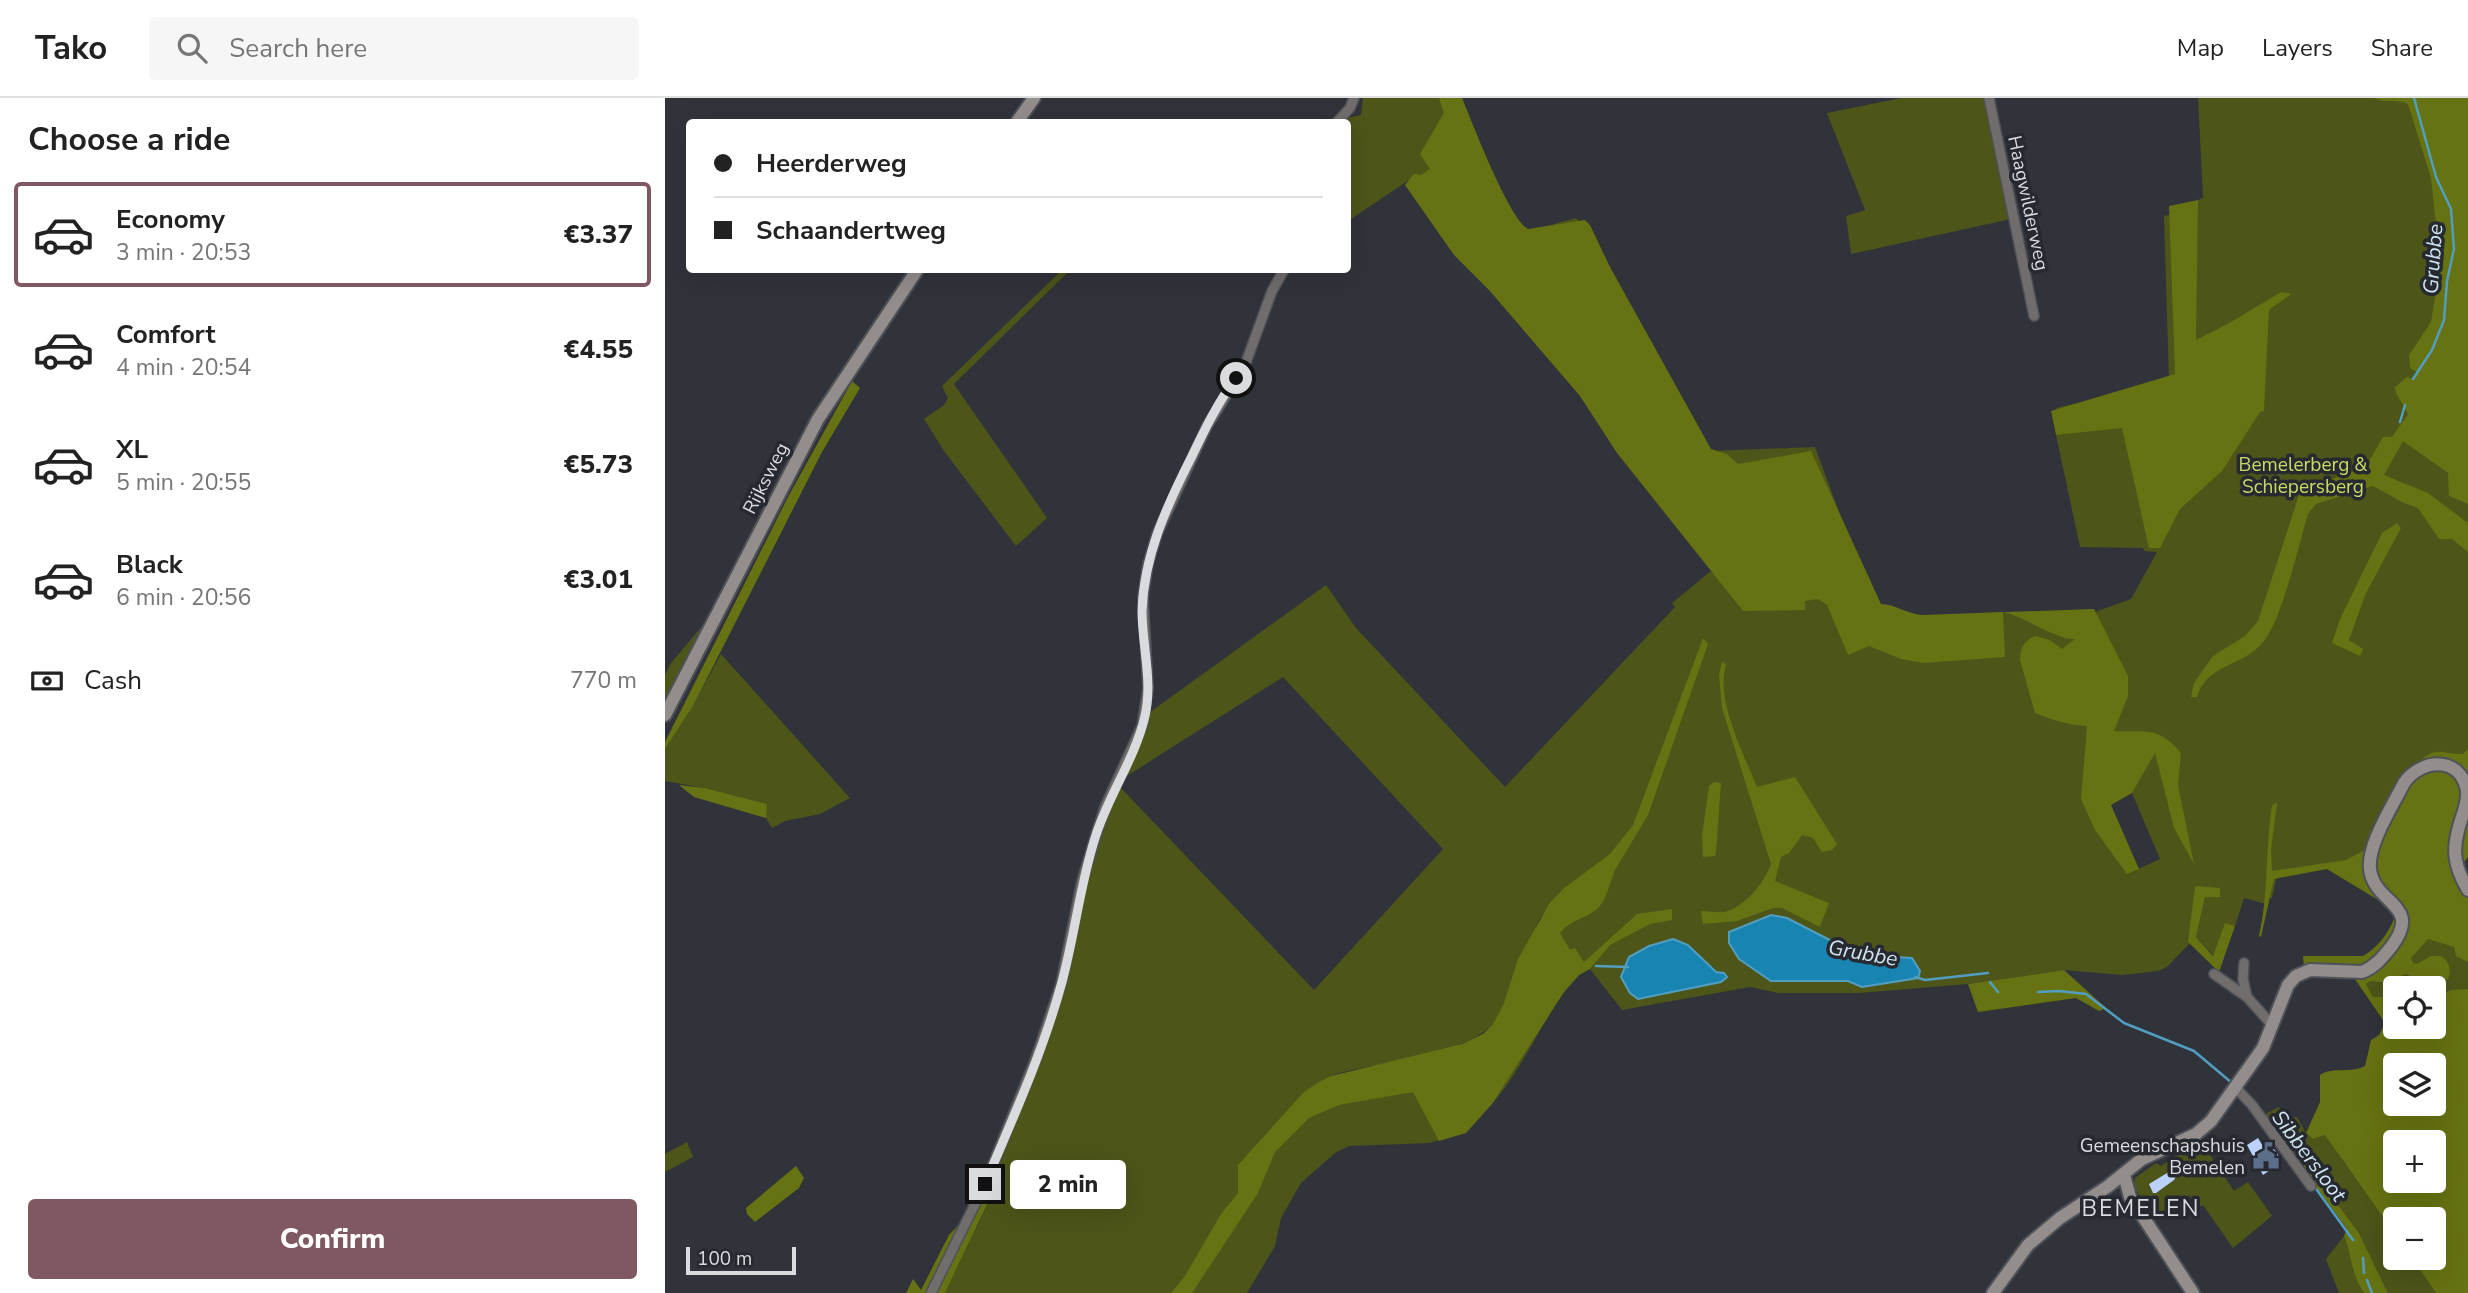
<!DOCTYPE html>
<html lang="en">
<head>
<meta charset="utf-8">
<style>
	:root { --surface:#fff; --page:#f6f6f6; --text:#222; --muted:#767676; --line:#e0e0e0; --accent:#805861 }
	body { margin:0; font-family:"Nunito Sans",sans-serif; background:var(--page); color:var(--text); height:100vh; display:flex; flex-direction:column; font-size:26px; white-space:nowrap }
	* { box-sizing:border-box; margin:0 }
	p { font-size:23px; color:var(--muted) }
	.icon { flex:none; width:38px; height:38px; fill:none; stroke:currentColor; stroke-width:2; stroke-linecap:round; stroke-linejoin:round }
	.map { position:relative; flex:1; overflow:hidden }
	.side { display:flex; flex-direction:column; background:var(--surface); width:665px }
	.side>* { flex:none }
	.top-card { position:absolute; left:21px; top:21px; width:665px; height:154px; border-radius:7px; box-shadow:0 7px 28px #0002; display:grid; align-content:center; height:154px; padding:0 28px; background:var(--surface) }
	.buttons { position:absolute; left:1718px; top:878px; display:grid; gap:14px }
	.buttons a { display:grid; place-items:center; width:63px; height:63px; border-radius:7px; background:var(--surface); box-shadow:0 7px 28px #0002; font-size:35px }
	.scale { position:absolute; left:21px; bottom:18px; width:110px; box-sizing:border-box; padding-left:7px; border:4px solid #d9dbdf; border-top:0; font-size:19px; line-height:24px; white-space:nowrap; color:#d9dbdf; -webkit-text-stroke:5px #262930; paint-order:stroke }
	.end { position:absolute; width:32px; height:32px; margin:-16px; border:9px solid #d9dbdf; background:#111; box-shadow:0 0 0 4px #111 }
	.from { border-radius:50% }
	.bubble { position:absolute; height:49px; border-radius:7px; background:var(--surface); box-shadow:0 7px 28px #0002; font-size:23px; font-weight:800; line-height:49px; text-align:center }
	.top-card b { display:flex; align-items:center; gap:24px; height:66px; font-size:26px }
	.top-card b+b { border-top:2px solid var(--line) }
	.top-card i { width:18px; height:18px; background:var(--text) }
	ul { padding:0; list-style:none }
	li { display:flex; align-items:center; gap:21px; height:105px; margin:0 14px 10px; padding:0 14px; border:4px solid transparent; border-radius:7px }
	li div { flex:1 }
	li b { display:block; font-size:26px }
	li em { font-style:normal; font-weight:800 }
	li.selected { border-color:var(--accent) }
	li>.icon { width:63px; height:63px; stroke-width:1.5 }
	h2 { padding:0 28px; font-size:32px; line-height:84px }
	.pay { display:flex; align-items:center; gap:18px; height:77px; padding:0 28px; font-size:26px }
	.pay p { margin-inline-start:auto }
	.action { display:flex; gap:14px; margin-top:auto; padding:14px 28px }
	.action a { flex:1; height:80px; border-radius:7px; background:var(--accent); color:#fff; font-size:28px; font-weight:800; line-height:80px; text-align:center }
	header { display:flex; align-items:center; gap:42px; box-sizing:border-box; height:98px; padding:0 35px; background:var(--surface); border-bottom:2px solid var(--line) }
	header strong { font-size:33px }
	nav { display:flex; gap:38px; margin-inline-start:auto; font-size:24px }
	.search { width:490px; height:63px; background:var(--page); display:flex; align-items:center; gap:18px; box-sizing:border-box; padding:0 24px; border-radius:7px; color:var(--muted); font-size:26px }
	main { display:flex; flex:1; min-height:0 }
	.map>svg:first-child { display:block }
</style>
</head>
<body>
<header>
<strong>Tako</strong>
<div class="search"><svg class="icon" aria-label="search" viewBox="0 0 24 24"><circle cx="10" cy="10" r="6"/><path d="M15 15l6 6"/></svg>Search here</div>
<nav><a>Map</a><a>Layers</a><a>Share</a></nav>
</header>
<main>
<section class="side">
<h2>Choose a ride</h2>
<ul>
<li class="selected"><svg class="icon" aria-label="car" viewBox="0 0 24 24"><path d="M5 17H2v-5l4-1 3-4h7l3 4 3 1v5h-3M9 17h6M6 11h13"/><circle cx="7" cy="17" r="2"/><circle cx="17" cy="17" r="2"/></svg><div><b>Economy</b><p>3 min · 20:53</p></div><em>€3.37</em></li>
<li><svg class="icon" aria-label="car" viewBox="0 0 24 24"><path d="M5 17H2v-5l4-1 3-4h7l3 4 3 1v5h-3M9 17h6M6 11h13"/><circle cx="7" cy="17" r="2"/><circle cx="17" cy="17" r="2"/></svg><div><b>Comfort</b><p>4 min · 20:54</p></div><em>€4.55</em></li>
<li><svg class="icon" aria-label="car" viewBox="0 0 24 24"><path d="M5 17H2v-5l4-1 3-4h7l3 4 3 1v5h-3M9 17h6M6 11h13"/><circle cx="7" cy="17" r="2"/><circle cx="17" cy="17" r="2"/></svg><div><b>XL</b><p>5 min · 20:55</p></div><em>€5.73</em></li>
<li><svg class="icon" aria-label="car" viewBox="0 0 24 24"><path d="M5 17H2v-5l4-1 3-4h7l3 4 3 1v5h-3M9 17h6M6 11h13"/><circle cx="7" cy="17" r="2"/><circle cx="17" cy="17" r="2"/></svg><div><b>Black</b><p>6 min · 20:56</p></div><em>€3.01</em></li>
</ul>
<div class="pay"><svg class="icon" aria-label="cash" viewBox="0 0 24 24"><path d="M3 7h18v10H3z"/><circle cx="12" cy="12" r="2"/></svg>Cash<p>770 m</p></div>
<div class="action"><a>Confirm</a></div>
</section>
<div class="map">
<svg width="1803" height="1195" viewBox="0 0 1803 1195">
	<rect width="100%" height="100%" fill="#30333a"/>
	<path fill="#4d5519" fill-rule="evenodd" d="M698 0H774L849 137C871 133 889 125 911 120L916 125 1045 353 1150 349 1208 506 1233 519 1338 514 1349 517 1429 511 1430 514 1466 501 1492 454 1479 453 1478 450 1415 449 1391 337 1397 336 1391 310 1504 284 1499 118 1532 111 1533 102 1538 100 1533 0H1803V664L1789 751 1803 829V1195L1769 1160V1122H1731L1671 1053 1731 1138V1160H1747L1771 1195H1723L1694 1135 1641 1064 1627 1056 1598 1017 1614 1009 1622 1020 1632 1019 1641 1035 1648 1041 1660 1037 1670 1050 1703 963 1769 929V891H1731V899H1708L1701 886 1705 882 1716 885 1742 834 1725 809 1662 771 1616 775 1611 781 1607 800H1602L1601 806 1579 800 1570 828 1560 826 1549 858 1531 839 1540 799 1530 788 1524 846 1502 869 1493 873 1457 877 1399 872 1303 886 1194 895H1113L1085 889 957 912 925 871 938 854C925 867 911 879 900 893 861 946 836 1030 764 1045L684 1048 670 1055 636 1085 616 1120 610 1148 582 1195H280L331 1089 329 1076 379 953 396 901 412 832 419 790 442 715 454 688 649 892 778 751 618 579 457 681 471 653 481 617 661 487 691 530 840 689 1010 509 1007 505 1046 473 1049 476 915 298 744 82 683 123 682 24H678L682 20 696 17ZM1487 659 1467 695 1495 761 1473 771 1445 708ZM981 696 964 741 870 830C889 790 928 777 956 746 968 732 974 713 981 696ZM830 924 827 931 787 956 617 1024C629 1013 655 982 668 977 713 963 799 959 830 924ZM1731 968H1769V1006H1731ZM1731 1045H1769V1083H1731Z
		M1236 0H1320L1346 121 1186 156 1181 118 1200 112 1162 15Z
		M397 172H405L289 286 382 420 351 448 279 353 259 321 279 307 283 300 277 288Z
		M44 520 0 607V577L6 565Z
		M56 556 185 700 155 716 120 723 107 730 101 720V706L40 690 0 683V651L28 608Z
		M1535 1042 1569 1093 1583 1084 1607 1118 1568 1150 1538 1107 1533 1110 1524 1097 1489 1120 1469 1089 1470 1080 1491 1065 1496 1068Z
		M22 1044 28 1059 0 1074V1056Z
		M1679 1138C1687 1157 1686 1178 1699 1195H1674L1661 1161Z"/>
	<path fill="#677212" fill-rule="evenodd" d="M774 0H797C807 24 844 121 863 131L920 122 925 127 945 169 1046 351 1062 356 1073 366 1146 353 1216 506C1230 506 1242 516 1257 517L1429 511 1463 578V598L1449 633C1481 635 1492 627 1516 655L1513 687 1529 766 1509 730 1490 655 1467 695 1446 707 1474 771 1462 776 1430 732 1416 701 1422 628C1403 627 1387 622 1370 615L1355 562C1355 550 1359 543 1370 538L1385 542 1397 551 1410 541C1392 542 1360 519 1338 514L1340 559 1258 565 1236 561 1204 548 1183 557 1162 507 1153 501 1140 503V512L1078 513 952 355 915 298 824 192 789 157 740 87 749 76 756 77 765 71 755 56 779 15Z
		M1709 0H1803V406L1784 398 1783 375 1738 343 1719 377 1763 395 1803 425V454L1787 441H1774L1753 410 1739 405 1708 388 1651 406 1643 416C1634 446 1617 521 1599 543 1579 569 1542 565 1532 599H1526L1529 585 1548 558 1580 538 1593 523 1634 397 1639 392 1697 370 1703 365 1718 339H1727L1743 316 1731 295 1730 289 1742 279 1748 281 1752 274 1745 270 1744 257 1766 224 1778 152 1776 135 1770 119 1766 80 1743 6C1732 0 1720 6 1709 0Z
		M1533 102 1531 242 1566 224 1616 194 1626 196 1604 212 1599 313 1595 314 1557 373 1515 411 1495 450H1484L1457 330 1391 337 1386 313 1510 276 1504 108Z
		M187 283 195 290 157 354 28 608 0 651V644L123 399Z
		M1732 425 1736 430 1701 495 1684 542 1698 551 1695 558 1667 545 1675 521 1717 435Z
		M1038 540 1043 546 983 717 950 772C945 783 942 803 931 812 919 821 907 821 895 835L905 852 910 850 919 864 972 816 1007 811V822L985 826 945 847 925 871 914 877 899 894 827 1006 801 1035 774 1043 748 994 674 1007 644 1020 610 1054 593 1095 527 1195H506L520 1178 556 1116 573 1095V1067L639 994 654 984 666 978 797 946 818 936 828 926 838 908 853 861 884 806 898 791 945 756 968 727Z
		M1057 563 1061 567C1050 602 1079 656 1092 689L1130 679 1172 746 1167 752 1157 754 1148 740 1137 737 1124 755 1116 759 1110 783 1164 805 1155 829 1117 810H1108L1072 823 1038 826 1036 813C1043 813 1053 815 1059 814 1079 810 1100 784 1106 766L1057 610 1054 577Z
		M1803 651V759L1794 771 1803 787V864L1791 858 1789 849 1763 841 1746 860 1748 865 1752 866 1766 858H1776C1784 863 1787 872 1783 881 1767 888 1755 881 1740 876L1722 885 1705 883 1701 886 1708 899H1731V911L1722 917 1725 921 1731 922V929H1769L1771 899 1786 892 1803 891V1195H1771L1747 1160H1769V1122H1731V1138L1660 1037 1648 1041 1641 1035 1655 1004V977C1668 968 1686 976 1700 968L1706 942 1714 937 1720 925 1681 868H1639L1638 858H1698C1712 850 1723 836 1729 821L1725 809 1662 771 1609 781 1596 839 1594 838C1604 794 1600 752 1607 708L1612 704 1606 752 1607 773 1681 762 1702 751 1753 665C1772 647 1775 656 1798 656ZM1731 968H1769V1006H1731ZM1731 1045H1769V1083H1731Z
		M1049 684 1056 685 1051 755 1050 758 1038 759 1037 738 1044 688Z
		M14 687 40 690 102 706 101 720 29 699Z
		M1530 788 1555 790V799H1540L1531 839 1548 858 1560 825 1570 828 1554 874 1523 844Z
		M1399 872 1441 910 1434 913 1411 900 1313 914 1303 886Z
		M1627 1056 1641 1064 1694 1135 1723 1195H1699C1686 1178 1687 1157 1679 1138L1682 1131Z
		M131 1068 139 1080 134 1090 90 1124 82 1116 81 1110Z
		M329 1076 331 1088 280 1195H271Z
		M305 1115 265 1195H241L248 1181 256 1192 284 1137Z"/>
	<path fill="#1884b2" stroke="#529ec0" stroke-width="2" d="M1106 817 1122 820 1194 857 1247 860 1255 873 1253 880 1197 889 1183 883H1106L1074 861 1064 845V834Z
		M1008 841 1023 847 1051 874 1059 875 1062 879 1056 884 973 901 965 895 956 879 964 859 984 848Z"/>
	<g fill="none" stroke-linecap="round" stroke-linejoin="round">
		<path stroke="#529ec0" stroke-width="2.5" d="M1748 281 1767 252 1779 222 1782 183 1789 151 1786 111 1771 79 1749 0
			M1735 324 1740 307
			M931 868 963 869
			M1250 879 1260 882 1323 875
			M1325 884 1333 894
			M1373 894 1394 893 1421 896 1459 925 1529 953 1567 985
			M1649 1088 1688 1142
			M1698 1160 1699 1175
			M1702 1182 1707 1195"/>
	</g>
	<path fill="#bbd2ff" d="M1593 1040 1602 1055 1609 1051 1615 1060 1605 1066 1608 1070 1598 1077 1582 1047Z
		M1517 1066 1509 1082 1491 1095H1488L1484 1086Z"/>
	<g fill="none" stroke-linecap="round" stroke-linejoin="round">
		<g stroke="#4e5158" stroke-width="12">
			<path id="street" d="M1324 0 1369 218
				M672 24 685 10 689 0
				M1579 865 1578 881 1582 899
				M1549 876 1582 899 1608 928
				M1571 990 1587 1007 1646 1088
				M266 1195 320 1086 371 960 396 886 417 783 430 740 440 709 477 628 483 591 478 499 483 466 492 436 542 328 580 267 607 193 619 172"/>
		</g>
		<g stroke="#4e5158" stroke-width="16">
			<path id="secondary" d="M352 24 369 0
				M0 617 153 321 252 172
				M1459 1077 1465 1099 1528 1195
				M1328 1195 1363 1147 1395 1120 1442 1089 1477 1061 1531 1036 1546 1023 1598 950 1623 887 1631 878 1645 872 1697 874C1710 869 1717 860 1726 849 1759 806 1709 807 1705 771 1702 747 1728 707 1739 685 1756 661 1794 657 1802 692 1803 702 1800 710 1797 719 1787 748 1787 765 1803 792"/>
		</g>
		<use href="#street" stroke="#716d6c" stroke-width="9"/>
		<use href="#secondary" stroke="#938d8c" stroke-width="12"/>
	</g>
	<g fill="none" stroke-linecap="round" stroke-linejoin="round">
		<path stroke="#d9dbdf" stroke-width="9" d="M320 1086C348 1020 378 954 397 884 410 836 415 787 430 740 443 698 470 661 480 618 488 583 477 548 477 513 479 457 502 407 527 358 540 331 553 304 571 280"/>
	</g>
	<defs>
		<g id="civic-bare" transform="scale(2.1)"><path d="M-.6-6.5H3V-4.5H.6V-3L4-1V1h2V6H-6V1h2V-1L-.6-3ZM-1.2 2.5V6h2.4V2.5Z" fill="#5c6f8a" stroke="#262930" stroke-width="2.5" paint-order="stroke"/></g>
	</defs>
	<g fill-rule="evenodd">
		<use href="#civic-bare" x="1601" y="1058"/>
	</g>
	<g text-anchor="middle" stroke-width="7" stroke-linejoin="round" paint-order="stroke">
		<g font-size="19" fill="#d9dbdf" stroke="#262930">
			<text transform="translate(1364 105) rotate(78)" y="7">Haagwilderweg</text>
			<text transform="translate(100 380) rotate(-63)" y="7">Rijksweg</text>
		</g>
		<g font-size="19" fill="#c9da65" stroke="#262930">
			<text x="1638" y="373">Bemelerberg &amp;<tspan x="1638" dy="22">Schiepersberg</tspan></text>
		</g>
		<g font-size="19" fill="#d9dbdf" stroke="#262930" text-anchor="end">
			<text x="1580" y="1054">Gemeenschapshuis<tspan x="1580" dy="22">Bemelen</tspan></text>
		</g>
		<g font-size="21" font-style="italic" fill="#cee4f0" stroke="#262930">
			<text transform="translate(1768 161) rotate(-86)" y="7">Grubbe</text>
			<text transform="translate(1198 855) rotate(10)" y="7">Grubbe</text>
			<text transform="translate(1644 1058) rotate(53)" y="7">Sibbersloot</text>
		</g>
		<g font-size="23" letter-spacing="2" fill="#d9dbdf" stroke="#262930">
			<text x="1476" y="1118">BEMELEN</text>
		</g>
	</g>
</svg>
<div class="buttons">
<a><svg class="icon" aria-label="locate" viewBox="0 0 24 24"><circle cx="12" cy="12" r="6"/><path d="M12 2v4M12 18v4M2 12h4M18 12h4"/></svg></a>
<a><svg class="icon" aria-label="layers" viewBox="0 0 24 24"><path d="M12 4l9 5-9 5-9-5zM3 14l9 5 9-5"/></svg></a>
<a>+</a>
<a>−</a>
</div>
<div class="scale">100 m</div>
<i class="end from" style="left:571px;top:280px"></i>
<i class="end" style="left:320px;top:1086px"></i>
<div class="bubble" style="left:345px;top:1062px;width:116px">2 min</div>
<div class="top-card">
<b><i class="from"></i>Heerderweg</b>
<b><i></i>Schaandertweg</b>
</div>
</div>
</main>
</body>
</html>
